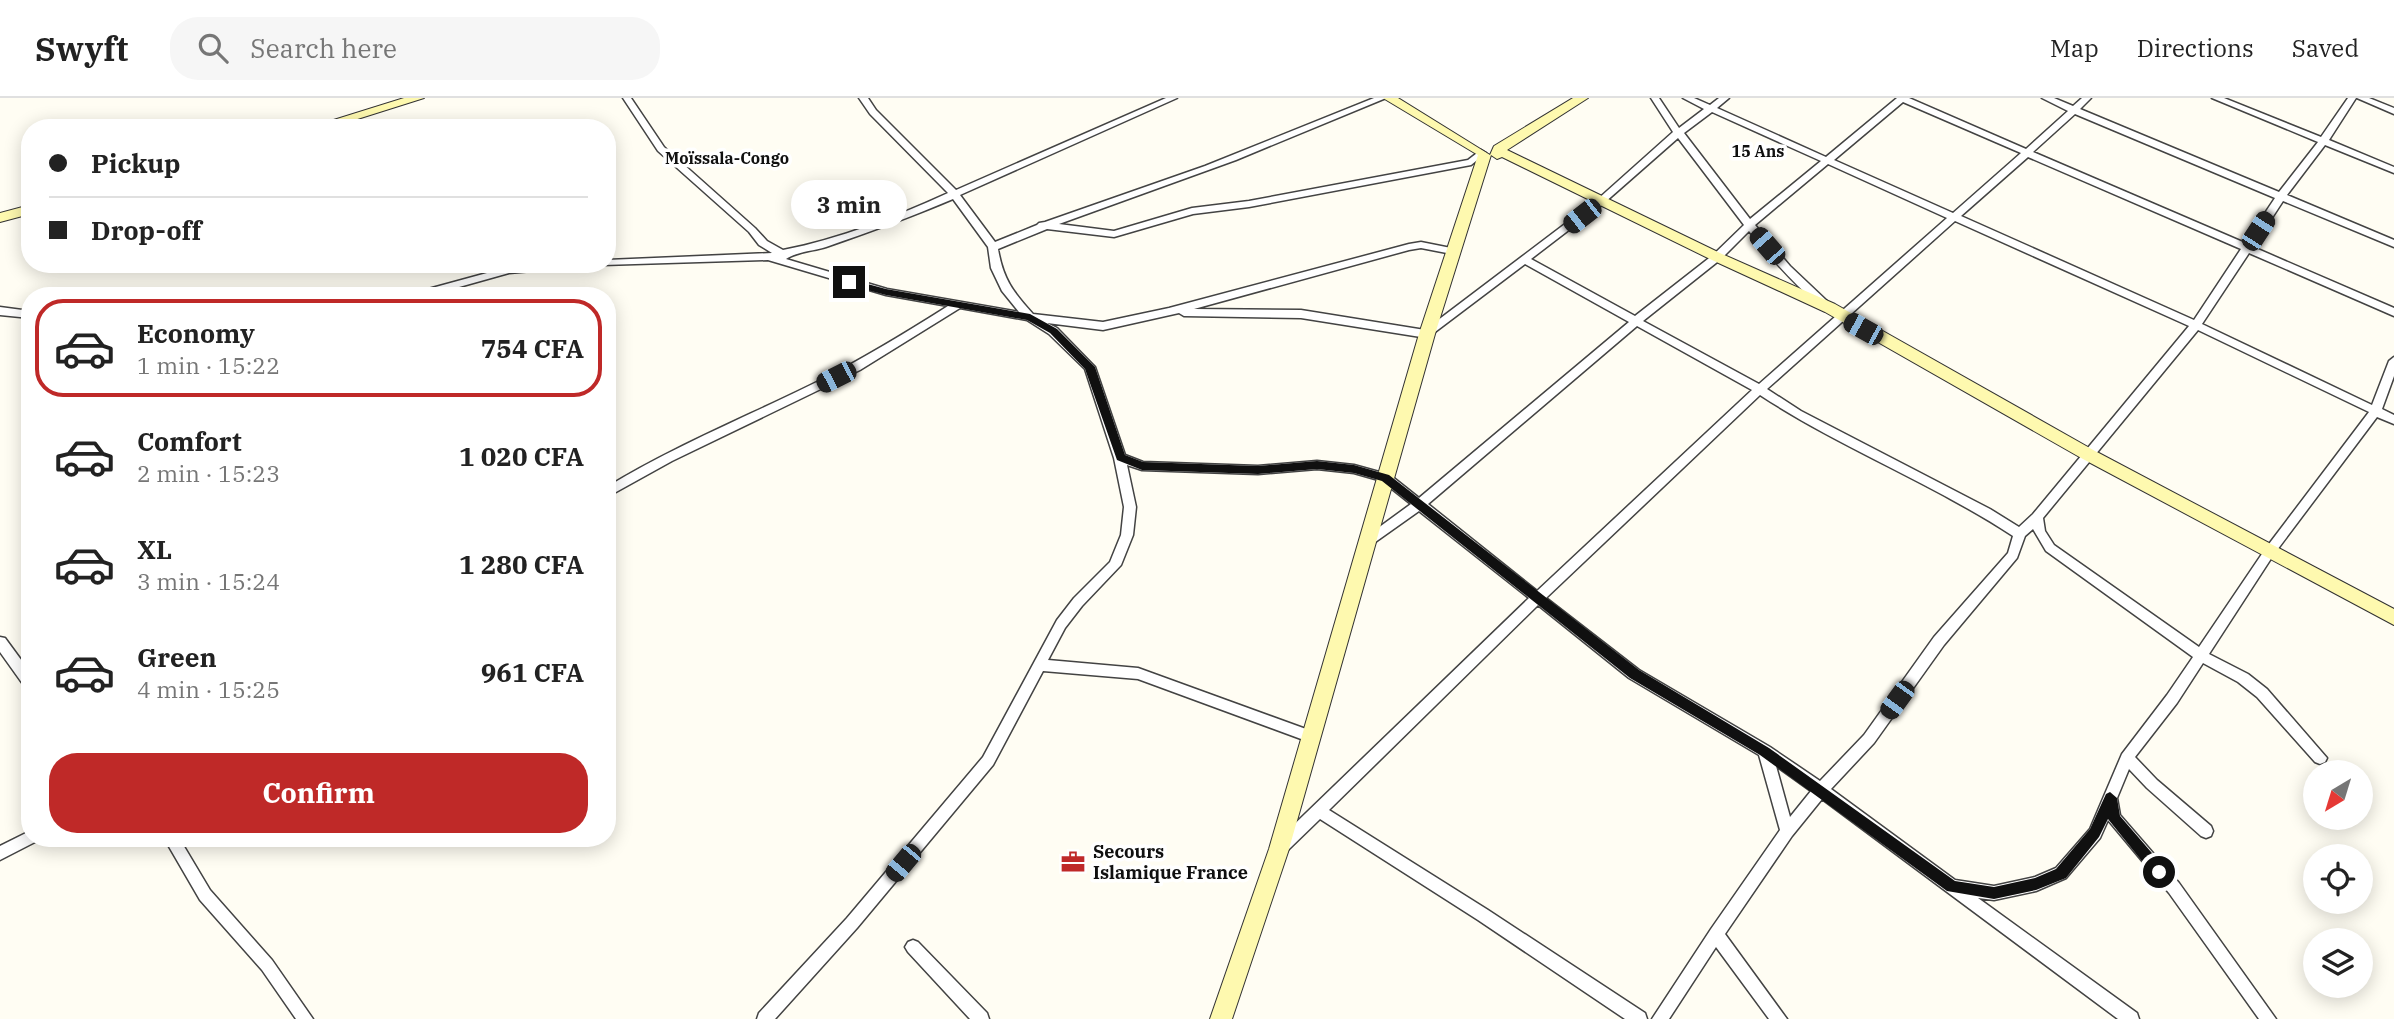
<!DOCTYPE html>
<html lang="en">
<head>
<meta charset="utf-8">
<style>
	:root { --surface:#fff; --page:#f6f6f6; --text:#222; --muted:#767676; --line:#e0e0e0; --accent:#bf2928 }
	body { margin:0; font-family:"IBM Plex Serif",serif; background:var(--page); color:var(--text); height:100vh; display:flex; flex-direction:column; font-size:26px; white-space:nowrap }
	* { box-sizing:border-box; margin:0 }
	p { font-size:23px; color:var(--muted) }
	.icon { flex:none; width:38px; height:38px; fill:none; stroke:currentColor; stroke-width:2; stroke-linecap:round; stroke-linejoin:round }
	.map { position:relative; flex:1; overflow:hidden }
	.drawer { position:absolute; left:21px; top:189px; width:595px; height:560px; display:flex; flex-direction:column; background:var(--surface); border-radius:28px; box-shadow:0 4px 18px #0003 }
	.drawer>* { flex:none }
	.banner { position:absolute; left:21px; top:21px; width:595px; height:154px; border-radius:28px; box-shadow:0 4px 18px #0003; display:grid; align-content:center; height:154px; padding:0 28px; background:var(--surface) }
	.needle { width:46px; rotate:218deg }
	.buttons { position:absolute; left:2303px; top:662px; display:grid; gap:14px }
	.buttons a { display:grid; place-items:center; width:70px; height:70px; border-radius:50%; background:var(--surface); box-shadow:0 4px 18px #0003; font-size:35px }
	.end { position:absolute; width:32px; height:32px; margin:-16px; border:9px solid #101010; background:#fff; box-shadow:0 0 0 4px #fff }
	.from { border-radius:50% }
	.bubble { position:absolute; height:49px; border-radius:24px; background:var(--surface); box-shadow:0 4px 18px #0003; font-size:23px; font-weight:800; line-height:49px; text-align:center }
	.car { position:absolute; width:21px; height:42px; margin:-21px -10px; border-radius:9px; box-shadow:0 0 5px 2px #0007; background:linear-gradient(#222 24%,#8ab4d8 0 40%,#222 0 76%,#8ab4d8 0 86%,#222 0) }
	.banner b { display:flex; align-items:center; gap:24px; height:66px; font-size:26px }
	.banner b+b { border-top:2px solid var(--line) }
	.banner i { width:18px; height:18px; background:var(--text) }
	ul { padding:12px 0 0; list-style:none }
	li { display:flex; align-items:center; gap:21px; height:98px; margin:0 14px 10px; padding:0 14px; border:4px solid transparent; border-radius:28px }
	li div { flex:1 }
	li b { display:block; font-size:26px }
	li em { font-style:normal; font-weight:800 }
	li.current { border-color:var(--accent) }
	li>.icon { width:63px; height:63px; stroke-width:1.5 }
	.primary-button { display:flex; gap:14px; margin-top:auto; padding:14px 28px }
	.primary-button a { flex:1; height:80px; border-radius:28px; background:var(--accent); color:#fff; font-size:28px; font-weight:800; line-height:80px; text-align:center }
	header { display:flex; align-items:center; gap:42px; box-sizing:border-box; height:98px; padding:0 35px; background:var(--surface); border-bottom:2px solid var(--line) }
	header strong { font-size:33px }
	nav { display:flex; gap:38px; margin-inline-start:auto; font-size:24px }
	.search { width:490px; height:63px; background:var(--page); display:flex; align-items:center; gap:18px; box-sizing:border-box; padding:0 24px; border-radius:28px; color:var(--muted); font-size:26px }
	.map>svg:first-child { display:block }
</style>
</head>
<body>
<header>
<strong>Swyft</strong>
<div class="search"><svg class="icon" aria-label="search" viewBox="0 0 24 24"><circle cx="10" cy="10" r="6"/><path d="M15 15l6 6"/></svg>Search here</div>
<nav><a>Map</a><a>Directions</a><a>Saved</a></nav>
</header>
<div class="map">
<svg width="2394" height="921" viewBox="0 0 2394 921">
	<rect width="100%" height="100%" fill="#fffdf3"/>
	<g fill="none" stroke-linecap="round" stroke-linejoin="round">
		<g stroke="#434343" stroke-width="3">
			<path id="street" d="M623 0H631L664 49 755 130 767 143 783 152C840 141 895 119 948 95L870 16 859 0H868L876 12 956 92 1166 0H1177L960 97 995 144 1037 127 1039 125 1045 124 1205 68 1374 0H1386L1236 62 1059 126 1114 133 1192 110 1249 103 1468 62 1481 52 1486 55 1471 67 1249 109 1193 116 1114 139 1047 131 998 151C1003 181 1013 194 1033 216L1103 224 1169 210 1409 146 1421 144 1456 151V155L1452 156 1421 150 1409 152 1194 211 1301 212 1425 232 1598 101 1673 34 1651 0H1659L1679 30 1704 11 1683 0H1694L1710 7 1719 0H1729L1717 10 1826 59 1897 0H1909L2026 51 2068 13 2042 0H2054L2073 8 2082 0H2091L2080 11 2279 94 2318 44 2212 0H2224L2321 39 2348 0H2356L2329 42 2394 69V75L2325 47 2287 97 2394 142V149L2283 103 2253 149 2394 210V218L2249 155 2202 226 2372 307 2389 263 2394 259V278L2382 311 2394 317V326L2377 319 2274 456 2209 556 2248 576 2267 591 2327 660 2325 664 2320 666 2315 664 2257 599 2238 584 2203 565 2177 605 2135 659 2157 682 2211 728 2213 733 2211 738 2206 740 2201 738 2147 690 2129 671 2117 700 2120 717 2179 785 2276 921H2259L2169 795 2108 722 2100 740 2066 780 2036 793 1994 802 1978 800 2137 915 2139 921H2118L1822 701 1792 738 1725 836 1787 921H1769L1716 849 1669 921H1652L1711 831 1780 732 1759 657 1629 580 1538 507 1329 712 1488 812 1645 915 1647 921H1625L1478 822 1320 721 1287 753 1282 755 1277 753 1275 748 1277 743 1529 500 1419 413 1371 447H1363L1361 444 1363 441 1411 406 1382 383 1354 375 1317 371 1258 376 1142 372 1127 367 1136 409 1133 437 1121 467 1082 508 1065 530 1048 562 1138 570 1317 635 1319 639 1317 643 1312 645 1138 581 1043 573 993 667 857 830 775 921H757L759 915 847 820 983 659 1057 522 1074 500 1110 464 1121 437 1124 409 1114 360 1085 271 1049 236 1027 222 960 210 860 272 672 363 607 399V389C676 347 751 317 823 281 866 259 907 234 948 208L886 197 768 162 603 167 607 166V162L772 155 759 147 749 134 658 53ZM1903 4 2021 55 1953 115 1834 62ZM1712 14 1821 63 1750 121 1684 35ZM2075 16 2275 100 2245 145 2033 54ZM1678 40 1744 127 1713 157 1635 218 1531 161 1604 105ZM2028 59 2241 151 2194 222 1961 118ZM1828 66 1947 120 1759 286 1643 223 1721 161 1749 133C1771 160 1793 185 1819 207H1827V203L1790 168 1755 127ZM953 101 988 149 991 170 1002 193 1019 214 887 191 786 161C796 154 813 153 826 149 869 134 911 119 953 101ZM1955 123 2189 228 2033 416 2019 429 1990 411 1801 313 1767 291ZM1525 166 1629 224 1419 400 1390 377 1354 367 1317 363 1258 368 1143 364 1125 357 1095 269 1057 230 1047 225 1103 232 1179 215 1184 218 1301 220 1427 240ZM1637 228 1752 292 1537 493 1428 406ZM2198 232 2369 314 2266 450 2199 549 2054 447 2045 433 2043 420ZM1760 297C1841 350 1932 385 2013 438L2008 455 1934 539 1864 637 1820 683 1770 649 1639 572 1546 500ZM2033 431 2046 453 2193 559 2167 597 2122 656 2090 731 2056 770 2035 779 1994 788 1955 782 1831 691 1874 645 1944 547 2017 460 2025 438ZM1776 668 1811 693 1790 719Z
				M2357 0H2369L2394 10V16Z
				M537 166H583L578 169 509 175 427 198H409L410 196 509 169Z
				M0 209 30 213V220L0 217Z
				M0 539 5 540 30 574V590L25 589 0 554Z
				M30 733V740H37L35 744 0 762V748Z
				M164 740H179L210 792 272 862 313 921H296L262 872 200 802Z
				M913 842 918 844 987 915 989 921H970L908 854 905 849 908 844Z"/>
		</g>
		<g stroke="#323232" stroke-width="2">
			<path id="secondary" d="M404 0H424L329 30H308Z
				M1383 0H1398L1490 57 1494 48 1573 0H1588L1507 52 1722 156 1835 206 2095 353 2394 511V527L2083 361 1825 214 1712 162 1502 59 1497 61 1491 57 1435 236 1289 751 1232 921H1210L1269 751 1419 236 1478 57Z
				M30 107V116L0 124V115Z"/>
		</g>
		<use href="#street" fill="#fff" fill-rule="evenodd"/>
		<use href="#secondary" fill="#fef9af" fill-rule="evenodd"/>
	</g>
	<path fill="#101010" d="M849 181 886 191 1030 216 1057 231 1095 269 1125 357 1143 364 1258 368 1317 363 1354 367 1389 377 1639 572 1769 650 1955 783 1994 789 2035 780 2056 771 2090 731 2106 696 2110 694 2117 700 2120 718 2164 769V778H2154L2108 721 2099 739 2066 780 2036 792 1994 801 1947 793 1760 657 1630 580 1382 383 1354 375 1317 371 1258 376 1142 372 1117 362 1085 271 1050 235 1027 222 886 197 845 186 844 184Z"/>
	<defs>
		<g id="office-bare" transform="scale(1.89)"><path d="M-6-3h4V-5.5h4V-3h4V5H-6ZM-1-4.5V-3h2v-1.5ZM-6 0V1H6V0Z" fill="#bf2928" stroke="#fff" stroke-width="2.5" paint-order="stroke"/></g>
	</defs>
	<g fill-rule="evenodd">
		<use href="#office-bare" x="1073" y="764"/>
	</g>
	<g text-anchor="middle" stroke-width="7" stroke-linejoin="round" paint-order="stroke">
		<g font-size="16" font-weight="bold" fill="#101010" stroke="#fff">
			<text x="1758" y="59">15 Ans</text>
			<text x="727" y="66">Moïssala-Congo</text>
		</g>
		<g font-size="18" font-weight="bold" fill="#101010" stroke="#fff" text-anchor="start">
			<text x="1093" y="760">Secours<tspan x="1093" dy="21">Islamique France</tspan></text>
		</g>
	</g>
</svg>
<div class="buttons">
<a><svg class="needle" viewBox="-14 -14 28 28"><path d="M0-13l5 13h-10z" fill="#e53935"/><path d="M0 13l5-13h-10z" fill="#767676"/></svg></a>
<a><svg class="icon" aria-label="locate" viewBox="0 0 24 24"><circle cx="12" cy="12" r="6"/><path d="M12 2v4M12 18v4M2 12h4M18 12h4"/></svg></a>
<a><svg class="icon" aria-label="layers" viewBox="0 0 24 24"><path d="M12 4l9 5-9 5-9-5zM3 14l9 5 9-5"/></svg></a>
</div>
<i class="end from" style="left:2159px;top:774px"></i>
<i class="end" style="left:849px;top:184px"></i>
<div class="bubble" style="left:791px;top:82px;width:116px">3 min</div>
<i class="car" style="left:1582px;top:118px;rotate:232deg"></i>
<i class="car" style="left:2258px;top:133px;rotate:33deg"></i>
<i class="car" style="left:1767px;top:148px;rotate:319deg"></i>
<i class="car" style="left:1863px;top:231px;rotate:299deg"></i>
<i class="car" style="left:836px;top:279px;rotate:243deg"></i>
<i class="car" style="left:1897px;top:602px;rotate:216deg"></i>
<i class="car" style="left:903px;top:765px;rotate:220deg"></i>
<div class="banner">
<b><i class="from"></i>Pickup</b>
<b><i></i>Drop-off</b>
</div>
<section class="drawer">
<ul>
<li class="current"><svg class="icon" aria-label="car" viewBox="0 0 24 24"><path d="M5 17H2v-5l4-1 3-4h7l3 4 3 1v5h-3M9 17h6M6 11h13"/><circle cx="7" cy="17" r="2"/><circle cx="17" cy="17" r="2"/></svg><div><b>Economy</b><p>1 min · 15:22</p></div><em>754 CFA</em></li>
<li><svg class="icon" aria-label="car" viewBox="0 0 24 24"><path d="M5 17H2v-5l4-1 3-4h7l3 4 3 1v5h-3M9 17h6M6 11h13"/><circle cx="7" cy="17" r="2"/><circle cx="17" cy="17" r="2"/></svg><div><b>Comfort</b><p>2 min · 15:23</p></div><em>1 020 CFA</em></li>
<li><svg class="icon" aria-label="car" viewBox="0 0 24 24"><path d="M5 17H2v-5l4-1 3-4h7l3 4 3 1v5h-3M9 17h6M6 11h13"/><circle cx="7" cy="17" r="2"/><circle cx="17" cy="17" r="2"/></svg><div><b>XL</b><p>3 min · 15:24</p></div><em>1 280 CFA</em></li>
<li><svg class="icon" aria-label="car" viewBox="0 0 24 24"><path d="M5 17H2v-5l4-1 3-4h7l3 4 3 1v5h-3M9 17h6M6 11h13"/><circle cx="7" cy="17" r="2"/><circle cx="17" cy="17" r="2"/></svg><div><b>Green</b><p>4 min · 15:25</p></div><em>961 CFA</em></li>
</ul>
<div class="primary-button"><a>Confirm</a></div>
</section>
</div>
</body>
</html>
